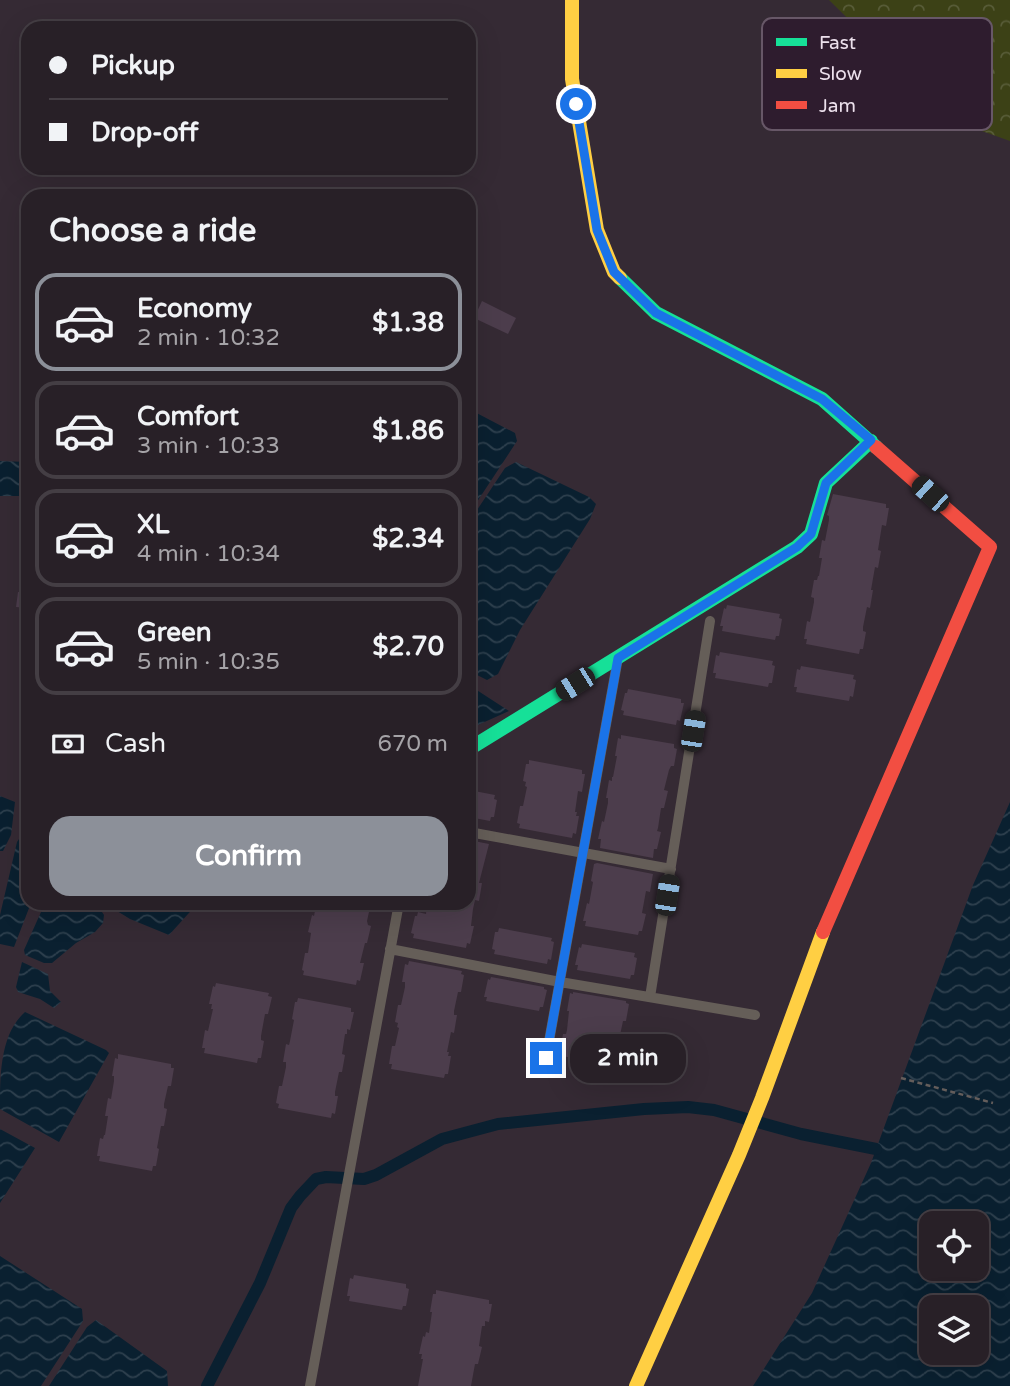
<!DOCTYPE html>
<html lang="en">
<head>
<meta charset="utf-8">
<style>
	:root { --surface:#282027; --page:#30282f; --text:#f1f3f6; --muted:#a5a3a7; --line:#443e44; --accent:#8c9099 }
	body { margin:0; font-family:"Varela Round",sans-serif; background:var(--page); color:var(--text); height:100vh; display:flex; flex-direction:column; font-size:26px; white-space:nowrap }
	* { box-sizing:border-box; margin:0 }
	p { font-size:23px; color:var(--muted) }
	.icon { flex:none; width:38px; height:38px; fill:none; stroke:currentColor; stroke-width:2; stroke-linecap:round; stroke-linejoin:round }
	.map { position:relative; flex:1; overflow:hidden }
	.drawer { position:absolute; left:21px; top:189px; width:455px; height:721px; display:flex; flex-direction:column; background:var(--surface); border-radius:21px; box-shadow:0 7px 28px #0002,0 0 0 2px var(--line) }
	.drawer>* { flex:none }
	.guide { position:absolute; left:21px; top:21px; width:455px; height:154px; border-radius:21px; box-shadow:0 7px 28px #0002,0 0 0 2px var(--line); display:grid; align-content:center; height:154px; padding:0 28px; background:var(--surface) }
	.fabs { position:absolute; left:919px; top:1211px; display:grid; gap:14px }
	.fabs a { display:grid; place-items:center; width:70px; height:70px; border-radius:14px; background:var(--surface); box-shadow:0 7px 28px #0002,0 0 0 2px var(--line); font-size:35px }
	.end { position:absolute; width:32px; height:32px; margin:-16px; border:9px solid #1a73e8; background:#fff; box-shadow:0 0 0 4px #fff }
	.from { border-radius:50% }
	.bubble { position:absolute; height:49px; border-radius:21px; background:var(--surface); box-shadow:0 7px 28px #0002,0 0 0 2px var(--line); font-size:23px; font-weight:700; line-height:49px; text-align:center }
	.car { position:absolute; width:21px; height:42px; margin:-21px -10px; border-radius:9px; box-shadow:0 0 5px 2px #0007; background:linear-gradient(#222 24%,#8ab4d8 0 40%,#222 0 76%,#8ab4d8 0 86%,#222 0) }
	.guide b { display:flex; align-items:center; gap:24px; height:66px; font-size:26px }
	.guide b+b { border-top:2px solid var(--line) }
	.guide i { width:18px; height:18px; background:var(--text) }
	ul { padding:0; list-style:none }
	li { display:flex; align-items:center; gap:21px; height:98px; margin:0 14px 10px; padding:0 14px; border:4px solid var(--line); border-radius:21px }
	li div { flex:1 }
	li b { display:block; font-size:26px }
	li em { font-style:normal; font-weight:700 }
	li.active { border-color:var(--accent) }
	li>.icon { width:63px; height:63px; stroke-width:1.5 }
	h2 { padding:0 28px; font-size:32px; line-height:84px }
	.pay { display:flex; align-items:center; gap:18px; height:77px; padding:0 28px; font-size:26px }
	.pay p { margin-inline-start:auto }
	.action { display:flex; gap:14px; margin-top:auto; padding:14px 28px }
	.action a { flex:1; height:80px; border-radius:21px; background:var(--accent); color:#fff; font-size:28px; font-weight:700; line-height:80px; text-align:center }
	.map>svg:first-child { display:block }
</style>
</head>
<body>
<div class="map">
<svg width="1010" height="1386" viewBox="0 0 1010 1386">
	<defs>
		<pattern id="park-crowns" width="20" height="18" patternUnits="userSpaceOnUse" patternTransform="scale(1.75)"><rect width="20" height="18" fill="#3c4116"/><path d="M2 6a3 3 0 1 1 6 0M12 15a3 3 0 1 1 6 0" fill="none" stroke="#585c38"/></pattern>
		<pattern id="water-waves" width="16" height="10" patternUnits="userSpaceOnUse" patternTransform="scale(1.75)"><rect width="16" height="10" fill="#0a2030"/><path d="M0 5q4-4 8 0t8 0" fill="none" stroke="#2e404e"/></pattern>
	</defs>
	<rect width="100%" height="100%" fill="#352a34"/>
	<path fill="url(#park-crowns)" d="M829 0H1010V141L951 120Z"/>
	<path fill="url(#water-waves)" fill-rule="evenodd" d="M469 409 515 433 517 441 469 514Z
		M0 461 28 462V496H0Z
		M516 462 589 497 596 504 590 519 520 630 498 674 487 680 469 671V522L505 468Z
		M469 685 509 711 469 729Z
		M0 796 15 802 11 835 3 851H0Z
		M1010 802V1386H753L812 1293 871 1163 973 885ZM931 1223H976V1269H931ZM931 1307H976V1353H931Z
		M21 836 28 838V903H31L14 947 0 944V915L17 842Z
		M45 903H91L100 909 104 915 103 923 95 932 76 943 52 963H44L25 955 24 950Z
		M104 903H198L169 935 130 919Z
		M22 962 48 974 50 991 61 1002 54 1008 40 999 18 992 16 987Z
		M25 1012 106 1050 109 1053 59 1142 0 1109C0 1075 0 1034 25 1012Z
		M0 1129 35 1148 0 1203Z
		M0 1256 82 1309 83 1321 41 1386H0Z
		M96 1320 167 1371 168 1386H49L87 1327Z"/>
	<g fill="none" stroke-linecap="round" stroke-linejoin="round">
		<path stroke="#0a2030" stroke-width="12" d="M207 1386 260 1283 291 1208 300 1196 316 1179 326 1177 364 1179 376 1175 442 1139 498 1124 644 1109 688 1107 714 1110 801 1134 876 1149"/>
	</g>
	<path fill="#4c3d4c" d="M482 301 516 318 508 334 474 318Z
		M833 494 886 504V508H889L886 526 882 525 878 550 881 551 878 568 875 567 871 590H873L870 608 867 607 863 627V631L866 632 863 649H860L859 654 806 644 807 639H804L807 621 810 622 814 602V598L811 597 814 580H817L818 576H819L822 558H819L822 540 825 541 829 520V516L827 515Z
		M18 592 28 593V608L16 607Z
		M727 605 780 614 779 618 782 619 779 636H776L775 640 722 631 723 626H720L724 608 726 609Z
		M720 652 773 661 772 665 775 666 772 683H769L768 687 715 678 716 673H713L716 655 719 656Z
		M801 666 854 675 853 679 856 680 853 697 850 696 849 701 796 692 797 687H794L797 669 800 670Z
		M628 689 681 699V703H684L680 721 677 720 676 725 623 715 624 711 621 710 625 693H627Z
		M621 735 674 744V748L677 749 674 766H671L669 770 664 790 668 791 664 808H661L658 828 657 831 661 832 657 849H654L653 858 600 848 601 839H598L602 821 604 822 608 803V798H606L609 780 612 781V777H613L617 756H615L618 738 621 739Z
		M529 760 582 770V774H585L582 792 578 791 575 812H577L576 816H579L576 834 573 833 572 838 519 828 520 824 517 823 520 806H523L527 787 525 786 526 782 523 781 526 764H529Z
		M469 790 495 795 494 799 497 800 494 817H491L490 821 469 817Z
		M469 840 489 844 479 883H482L479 901 475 900 473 909 471 926H474L470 944 467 943 466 948 413 938 414 934 411 933 415 916H417L418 912 426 914 427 903H469Z
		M597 863 653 874 650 892 646 891 642 913 646 914 642 931H639L638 935 585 926 586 921H583L587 903 589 904 593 882 591 881 594 864Z
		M322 903H371L367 921 368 925 371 926 367 943H365L360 963H364L360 981 357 980 356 985 303 975 304 971 302 970 305 953H308L311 933 308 932 312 915 314 916 315 911 321 912Z
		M499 928 552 938 551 941 554 942 551 960 548 959 547 964 494 954 495 950 492 949 495 932H498Z
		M582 944 635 953 634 957 637 958 634 975H631L630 979 577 970 578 965H575L579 947 581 948Z
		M409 961 462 971 461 974 464 975 461 992H458L454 1011V1015H457L454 1033 451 1032 447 1052H449L448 1056H451L448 1074H445L444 1078 391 1069 392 1064H389L392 1046H395L399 1028 397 1027 398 1023 395 1022 398 1005H401L405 987V982H402L405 964 408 965Z
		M491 977 544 987V989L547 990 543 1007H540L539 1011 486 1001 487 997H484L488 979 490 980Z
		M216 983 269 993 268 996 272 997 268 1014H265L261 1036V1040L264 1041 261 1058H258L257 1063 204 1053 205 1048H202L205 1030 208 1031 213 1009H211L212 1004H209L213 986 215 987Z
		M573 992 626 1001V1003L629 1004 626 1021H623L619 1040V1044H622L619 1062 616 1061 615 1066 562 1056V1052L560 1051 563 1034H566L567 1030 569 1011H567L570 993 573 994Z
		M298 998 351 1008V1012H354L350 1030 347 1029V1034H345L342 1054 345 1055 342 1072H339L335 1092V1096H338L335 1114 332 1113 331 1118 278 1108 279 1104 276 1103 279 1086H282L286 1067V1062H283L286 1044 289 1045 290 1041 294 1020 292 1019 295 1002H297Z
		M118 1054 171 1064V1068H174L171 1086H168L164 1104V1108L167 1109 164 1126H161L157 1148 159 1149 156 1166H153L152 1171 99 1161 100 1156H97L100 1138 103 1139 104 1135H105L108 1116H105L108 1098 111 1099 114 1081V1076H112L115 1058 118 1059Z
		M354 1275 406 1284V1288L409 1289 406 1306H403L402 1310 349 1301 350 1296H347L350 1278 353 1279Z
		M436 1290 489 1300V1304H492L489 1322 485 1321V1326H482L479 1346 482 1347 478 1364H475L471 1386H418L423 1359H421L422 1354H419L423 1336 425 1337 426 1332 429 1333 432 1312H430L433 1294H436Z"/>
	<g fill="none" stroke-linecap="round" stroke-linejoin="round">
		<path stroke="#645d5b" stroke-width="2.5" stroke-dasharray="5 3.5" stroke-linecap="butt" d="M901 1078 993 1103"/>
		<path stroke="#655e58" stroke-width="10" d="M469 832 671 869
			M390 949 560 982 755 1015
			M650 997 710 621
			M546 1058 618 658
			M310 1386 399 903"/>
		<path stroke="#16e098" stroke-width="14" d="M620 278 656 313 822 399 876 447
			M469 749 797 547 811 534 826 483 871 441"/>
		<path stroke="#ffcf43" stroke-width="14" d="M572 0V79L597 230 614 272 620 278
			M636 1386 739 1155 762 1098 823 932"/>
		<path stroke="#f24e42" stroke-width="14" d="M823 932 990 547 876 447"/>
	</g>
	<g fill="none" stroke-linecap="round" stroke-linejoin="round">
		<path stroke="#1a73e8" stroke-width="9" d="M546 1058 618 658 797 547 811 534 826 483 871 440 822 399 656 313 614 272 597 230 576 104"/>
	</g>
	<rect x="762" y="18" width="230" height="112" rx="10" fill="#2e1c2e" stroke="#675767" stroke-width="2"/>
	<rect x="776" y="38" width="31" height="8" fill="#16e098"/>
	<rect x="776" y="69" width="31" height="9" fill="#ffcf43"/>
	<rect x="776" y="101" width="31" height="8" fill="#f24e42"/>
	<g font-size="19" fill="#ece0ec">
		<text x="819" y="49">Fast</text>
		<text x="819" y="80">Slow</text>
		<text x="819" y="112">Jam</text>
	</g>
</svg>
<div class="fabs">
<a><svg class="icon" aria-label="locate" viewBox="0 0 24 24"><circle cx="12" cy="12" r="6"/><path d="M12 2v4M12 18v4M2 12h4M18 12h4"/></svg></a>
<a><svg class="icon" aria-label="layers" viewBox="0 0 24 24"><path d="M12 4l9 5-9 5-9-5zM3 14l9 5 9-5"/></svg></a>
</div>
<i class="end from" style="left:576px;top:104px"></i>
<i class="end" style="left:546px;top:1058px"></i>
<div class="bubble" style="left:570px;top:1034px;width:116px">2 min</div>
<i class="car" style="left:930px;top:494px;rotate:312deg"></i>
<i class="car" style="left:575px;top:684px;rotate:238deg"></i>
<i class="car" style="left:693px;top:731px;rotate:9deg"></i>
<i class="car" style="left:667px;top:895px;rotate:9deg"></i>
<div class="guide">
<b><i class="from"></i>Pickup</b>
<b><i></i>Drop-off</b>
</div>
<section class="drawer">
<h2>Choose a ride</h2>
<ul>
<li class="active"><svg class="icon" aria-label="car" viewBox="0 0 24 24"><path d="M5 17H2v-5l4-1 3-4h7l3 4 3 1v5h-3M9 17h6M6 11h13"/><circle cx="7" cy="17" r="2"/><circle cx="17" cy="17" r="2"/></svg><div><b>Economy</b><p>2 min · 10:32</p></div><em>$1.38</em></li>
<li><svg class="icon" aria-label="car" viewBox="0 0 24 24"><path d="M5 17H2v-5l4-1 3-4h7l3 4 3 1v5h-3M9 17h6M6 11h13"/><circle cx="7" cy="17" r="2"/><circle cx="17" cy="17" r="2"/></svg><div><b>Comfort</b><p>3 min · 10:33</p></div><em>$1.86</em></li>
<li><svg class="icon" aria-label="car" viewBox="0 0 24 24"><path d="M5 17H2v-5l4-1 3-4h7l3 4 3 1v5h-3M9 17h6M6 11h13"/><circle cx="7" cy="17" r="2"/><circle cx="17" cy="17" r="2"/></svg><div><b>XL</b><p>4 min · 10:34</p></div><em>$2.34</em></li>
<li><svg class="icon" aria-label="car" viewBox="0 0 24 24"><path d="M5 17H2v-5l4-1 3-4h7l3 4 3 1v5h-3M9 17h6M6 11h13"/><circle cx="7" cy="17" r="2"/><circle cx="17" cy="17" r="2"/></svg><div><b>Green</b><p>5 min · 10:35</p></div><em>$2.70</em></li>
</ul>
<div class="pay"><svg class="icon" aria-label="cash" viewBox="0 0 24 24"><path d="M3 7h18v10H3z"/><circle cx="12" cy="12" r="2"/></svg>Cash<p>670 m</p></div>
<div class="action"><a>Confirm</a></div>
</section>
</div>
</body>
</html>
